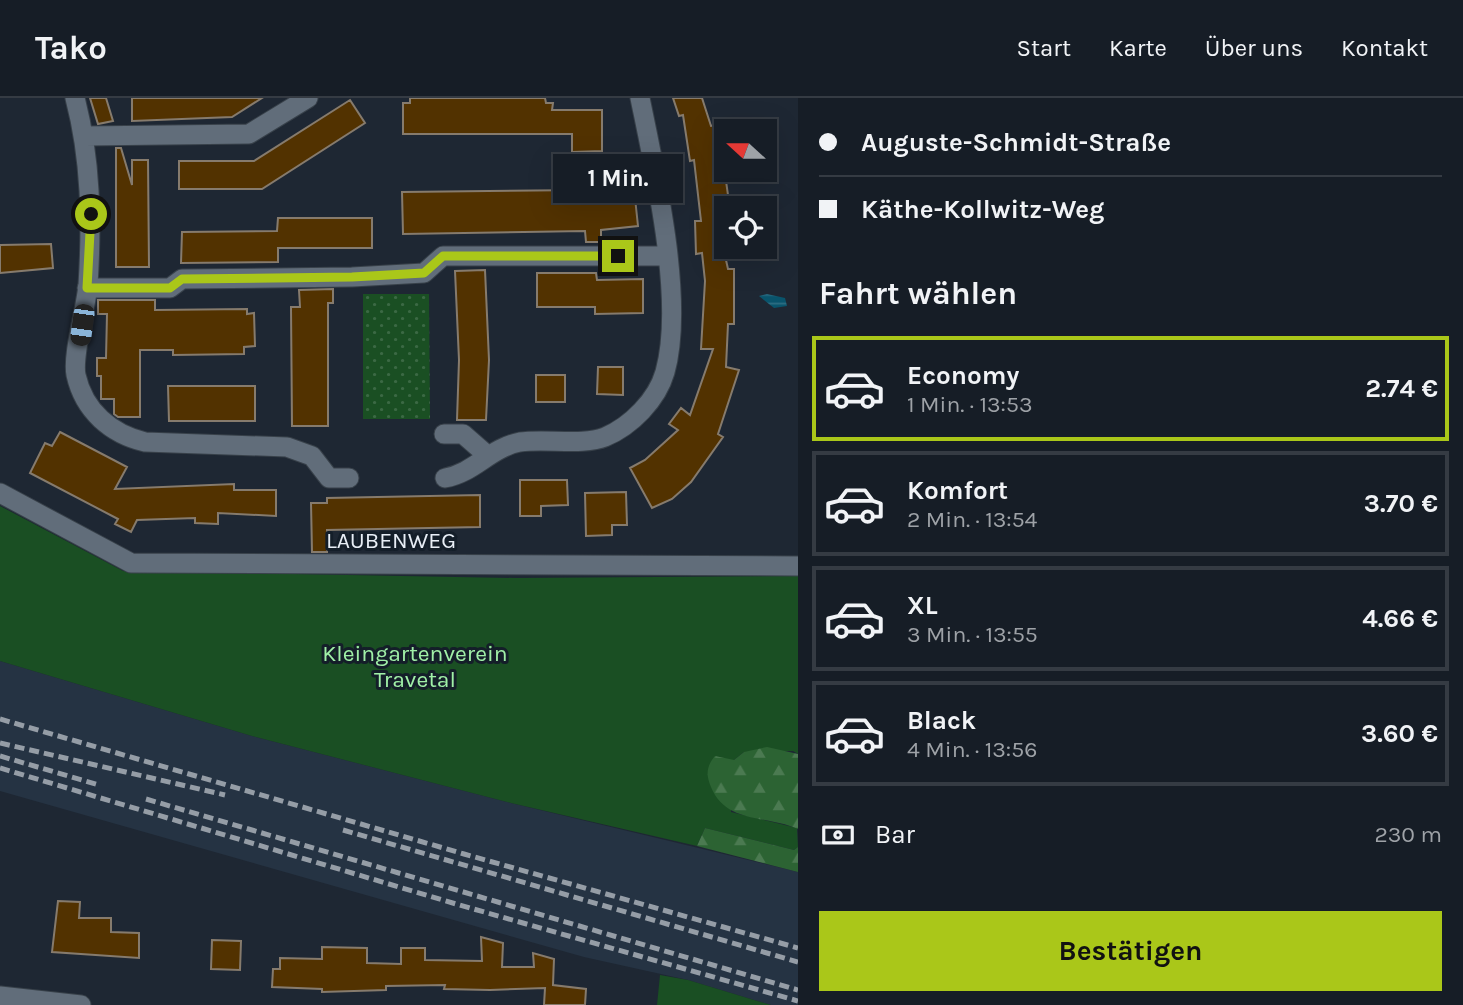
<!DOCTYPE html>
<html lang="de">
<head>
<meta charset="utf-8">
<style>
	:root { --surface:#161d26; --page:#232a32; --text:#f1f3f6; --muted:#9ea2a7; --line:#353b43; --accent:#aac719 }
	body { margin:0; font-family:Karla,sans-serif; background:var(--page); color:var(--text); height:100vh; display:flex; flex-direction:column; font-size:26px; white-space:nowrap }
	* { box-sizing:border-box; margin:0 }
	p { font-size:23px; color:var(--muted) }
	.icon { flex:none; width:38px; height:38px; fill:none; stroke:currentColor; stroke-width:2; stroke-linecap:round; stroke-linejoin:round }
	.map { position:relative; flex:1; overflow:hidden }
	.panel { display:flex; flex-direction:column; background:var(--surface); width:665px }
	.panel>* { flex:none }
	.top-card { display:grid; align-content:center; height:154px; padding:0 21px; background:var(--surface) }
	.needle { width:46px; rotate:291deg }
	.controls { position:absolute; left:714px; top:21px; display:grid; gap:14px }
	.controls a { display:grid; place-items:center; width:63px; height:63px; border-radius:0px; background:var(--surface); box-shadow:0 7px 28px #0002,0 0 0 2px var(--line); font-size:35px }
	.end { position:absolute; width:32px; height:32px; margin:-16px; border:9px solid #aac719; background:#111; box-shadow:0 0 0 4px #111 }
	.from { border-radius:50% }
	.bubble { position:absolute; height:49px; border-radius:0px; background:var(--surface); box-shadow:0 7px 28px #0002,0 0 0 2px var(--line); font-size:23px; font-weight:700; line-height:49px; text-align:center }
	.car { position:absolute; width:21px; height:42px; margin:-21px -10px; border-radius:9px; box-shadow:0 0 5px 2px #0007; background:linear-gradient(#222 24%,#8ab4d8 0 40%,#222 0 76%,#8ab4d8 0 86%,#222 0) }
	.top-card b { display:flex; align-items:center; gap:24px; height:66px; font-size:26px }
	.top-card b+b { border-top:2px solid var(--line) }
	.top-card i { width:18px; height:18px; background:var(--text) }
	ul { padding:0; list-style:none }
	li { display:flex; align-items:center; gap:21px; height:105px; margin:0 14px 10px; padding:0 7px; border:4px solid var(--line); border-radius:0px }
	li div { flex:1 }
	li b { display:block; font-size:26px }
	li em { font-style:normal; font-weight:700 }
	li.active { border-color:var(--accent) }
	li>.icon { width:63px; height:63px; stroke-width:1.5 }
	h2 { padding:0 21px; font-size:32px; line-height:84px }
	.pay { display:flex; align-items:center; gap:18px; height:77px; padding:0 21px; font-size:26px }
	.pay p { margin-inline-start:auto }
	.action { display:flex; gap:14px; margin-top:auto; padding:14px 21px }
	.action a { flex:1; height:80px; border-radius:0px; background:var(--accent); color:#111; font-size:28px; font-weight:700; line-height:80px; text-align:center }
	header { display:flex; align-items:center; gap:42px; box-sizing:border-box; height:98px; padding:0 35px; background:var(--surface); border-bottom:2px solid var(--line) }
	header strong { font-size:33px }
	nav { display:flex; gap:38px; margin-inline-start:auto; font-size:24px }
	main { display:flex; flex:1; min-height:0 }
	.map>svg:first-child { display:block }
</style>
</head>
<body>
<header>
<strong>Tako</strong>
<nav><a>Start</a><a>Karte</a><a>Über uns</a><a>Kontakt</a></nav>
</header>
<main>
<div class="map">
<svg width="798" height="907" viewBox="0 0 798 907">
	<defs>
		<pattern id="forest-firs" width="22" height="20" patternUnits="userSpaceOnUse" patternTransform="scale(1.75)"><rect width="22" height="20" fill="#2c6333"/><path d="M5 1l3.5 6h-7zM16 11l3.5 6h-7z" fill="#4b7a51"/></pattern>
		<pattern id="park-dots" width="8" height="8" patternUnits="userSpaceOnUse" patternTransform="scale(1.75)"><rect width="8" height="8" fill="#1a4f23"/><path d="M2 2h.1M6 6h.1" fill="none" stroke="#3b6944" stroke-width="1.8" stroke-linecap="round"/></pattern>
		<pattern id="water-rules" width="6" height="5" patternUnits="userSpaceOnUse" patternTransform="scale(1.75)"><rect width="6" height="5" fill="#09546c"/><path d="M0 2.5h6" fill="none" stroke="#2d6d82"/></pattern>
	</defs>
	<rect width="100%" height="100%" fill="#1e2733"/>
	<path fill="#253343" d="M0 563 252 638 511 705 798 774V907H771L688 882 584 859 0 693Z"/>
	<path fill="#1a4f23" d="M0 408 123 473 516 480 798 478V656L793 653 744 654 734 662 731 714 797 730 798 749 794 752 705 730 697 748 511 705 252 638 0 563Z
		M660 877 688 882 771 907H657Z"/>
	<path fill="url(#forest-firs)" d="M767 649 798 656V731C767 717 726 726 711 689 706 677 706 669 715 658L734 662 744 654Z
		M705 730 794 752 798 749V774L697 748Z"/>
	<path fill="url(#park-dots)" d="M363 196H429L430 321H363Z"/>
	<path fill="url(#water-rules)" d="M767 196 785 200 787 208 774 210 759 198Z"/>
	<path fill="#523200" stroke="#867b6d" stroke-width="2" d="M90 0H106L113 23 98 26Z
		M132 0H262L232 19 132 23Z
		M410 0H545L546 5H553L552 12H602V53L572 54V36H403V5H410Z
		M673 0H702L711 28 718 27 729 104 723 105 726 162 728 171H734V226H728L726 269 739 272 718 336 723 339 691 384 672 401 652 410 630 370 645 362 678 332 669 326 681 310 690 317 713 251H701L705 183 702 155 696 156 695 123H701L694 62 690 63 683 17 679 18Z
		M350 2 365 25 262 91H179V63H254Z
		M116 50H121L132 87V62H148L149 169H116Z
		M593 59 609 60 608 85 633 81 638 128 601 132V144H586L585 133 403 136 402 94 585 92V81H592Z
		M278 120H372V150H278V164L181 165 182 134 277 133Z
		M51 146 53 170 0 175V147Z
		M485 172 489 262 486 322H457L459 262 455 173Z
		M537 175H596L597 182 643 181V215L595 216V209H537Z
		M333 191V205H328V328H292L291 209H300L299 192Z
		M98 202H155V212L247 211V216L254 215 255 248 244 249V256L173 257V252H140V319H118L114 316V301H101V278H97V260H106L107 216H98Z
		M598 269H623V297L597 296Z
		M536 277H565V304H536Z
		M168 288H255V323H169Z
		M60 334 127 369 115 391 234 386V392H276V418L218 415V426L195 425V420L137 422 131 434 115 426 118 421 30 375 45 345 52 348Z
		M520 382H567L568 407 541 408V418H520Z
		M626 394 627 427H612V437L586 438 585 395Z
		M480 397V429L327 432V454H312L311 405H327V400Z
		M58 803 80 804 79 820H111V834L139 835V860L52 854Z
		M481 839 503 845 502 869H534L533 855 554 861 553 887 586 891 585 907H544L545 890 490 892 444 891 445 887 386 888V892L322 894V891L272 889 273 871H280V860L322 861V849L367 850V865L401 866V850H425V862L482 863Z
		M212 842 241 843 240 872 211 871Z"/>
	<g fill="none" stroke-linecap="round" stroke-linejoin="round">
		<g stroke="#38414a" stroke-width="21">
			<path id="minor" d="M75 0C91 61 92 124 88 187 86 210 72 257 76 277 84 313 111 336 145 344L287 349 312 358 329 380H349
				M85 38 249 36 308 0
				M87 190H170L182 181 352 179 424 175 443 158H667
				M444 336H463L487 357
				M445 380C474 375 490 350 520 344 545 340 583 348 605 339 631 328 657 302 665 274 685 203 655 73 640 0
				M0 395 131 465 798 468
				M0 898 81 907"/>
		</g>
		<use href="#minor" stroke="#616d7a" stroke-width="19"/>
		<path stroke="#959da6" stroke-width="5" stroke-dasharray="10 5" stroke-linecap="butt" d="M0 621 464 756 798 850
			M0 645 225 697
			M0 658 99 687
			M0 670 456 806 798 903
			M146 701 798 892
			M343 732 798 864"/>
	</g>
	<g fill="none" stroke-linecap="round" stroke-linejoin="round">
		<path stroke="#aac719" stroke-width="9" d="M91 116 87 190H170L182 181 352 179 424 175 443 158H618"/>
	</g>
	<g text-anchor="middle" stroke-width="6" stroke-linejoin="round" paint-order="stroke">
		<g font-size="23" fill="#e8eef6" stroke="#141e29">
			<text x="391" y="450">LAUBENWEG</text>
		</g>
		<g font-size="23" fill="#a0f0a7" stroke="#141e29">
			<text x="415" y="563">Kleingartenverein<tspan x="415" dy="26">Travetal</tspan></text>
		</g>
	</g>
</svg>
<div class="controls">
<a><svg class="needle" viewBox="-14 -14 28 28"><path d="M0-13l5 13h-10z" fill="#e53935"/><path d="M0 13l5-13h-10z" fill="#9ea2a7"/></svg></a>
<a><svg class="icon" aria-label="locate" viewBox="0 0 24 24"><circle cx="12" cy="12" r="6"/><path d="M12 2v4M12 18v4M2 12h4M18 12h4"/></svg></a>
</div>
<i class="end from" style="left:91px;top:116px"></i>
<i class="end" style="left:618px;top:158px"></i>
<div class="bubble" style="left:553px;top:56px;width:130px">1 Min.</div>
<i class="car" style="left:82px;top:227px;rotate:188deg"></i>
</div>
<section class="panel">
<div class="top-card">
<b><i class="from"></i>Auguste-Schmidt-Straße</b>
<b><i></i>Käthe-Kollwitz-Weg</b>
</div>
<h2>Fahrt wählen</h2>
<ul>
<li class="active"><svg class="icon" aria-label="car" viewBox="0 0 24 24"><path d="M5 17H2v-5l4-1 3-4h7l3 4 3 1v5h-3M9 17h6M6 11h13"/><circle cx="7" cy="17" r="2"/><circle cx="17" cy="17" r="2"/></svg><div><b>Economy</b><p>1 Min. · 13:53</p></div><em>2.74 €</em></li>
<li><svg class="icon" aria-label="car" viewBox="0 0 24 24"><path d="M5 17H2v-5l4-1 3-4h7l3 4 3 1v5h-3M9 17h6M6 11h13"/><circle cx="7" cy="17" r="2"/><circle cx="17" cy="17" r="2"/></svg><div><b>Komfort</b><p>2 Min. · 13:54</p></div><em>3.70 €</em></li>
<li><svg class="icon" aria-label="car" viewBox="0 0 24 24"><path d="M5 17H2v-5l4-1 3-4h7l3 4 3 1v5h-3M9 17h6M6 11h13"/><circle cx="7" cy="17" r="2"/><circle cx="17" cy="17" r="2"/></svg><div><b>XL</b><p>3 Min. · 13:55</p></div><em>4.66 €</em></li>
<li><svg class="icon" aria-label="car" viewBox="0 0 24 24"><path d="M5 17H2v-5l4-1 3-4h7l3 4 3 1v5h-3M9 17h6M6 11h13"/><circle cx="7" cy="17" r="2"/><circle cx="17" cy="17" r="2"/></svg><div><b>Black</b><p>4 Min. · 13:56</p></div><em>3.60 €</em></li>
</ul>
<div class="pay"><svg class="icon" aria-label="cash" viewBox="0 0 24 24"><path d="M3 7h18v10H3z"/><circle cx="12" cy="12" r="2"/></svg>Bar<p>230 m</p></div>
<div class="action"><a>Bestätigen</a></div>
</section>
</main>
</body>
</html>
